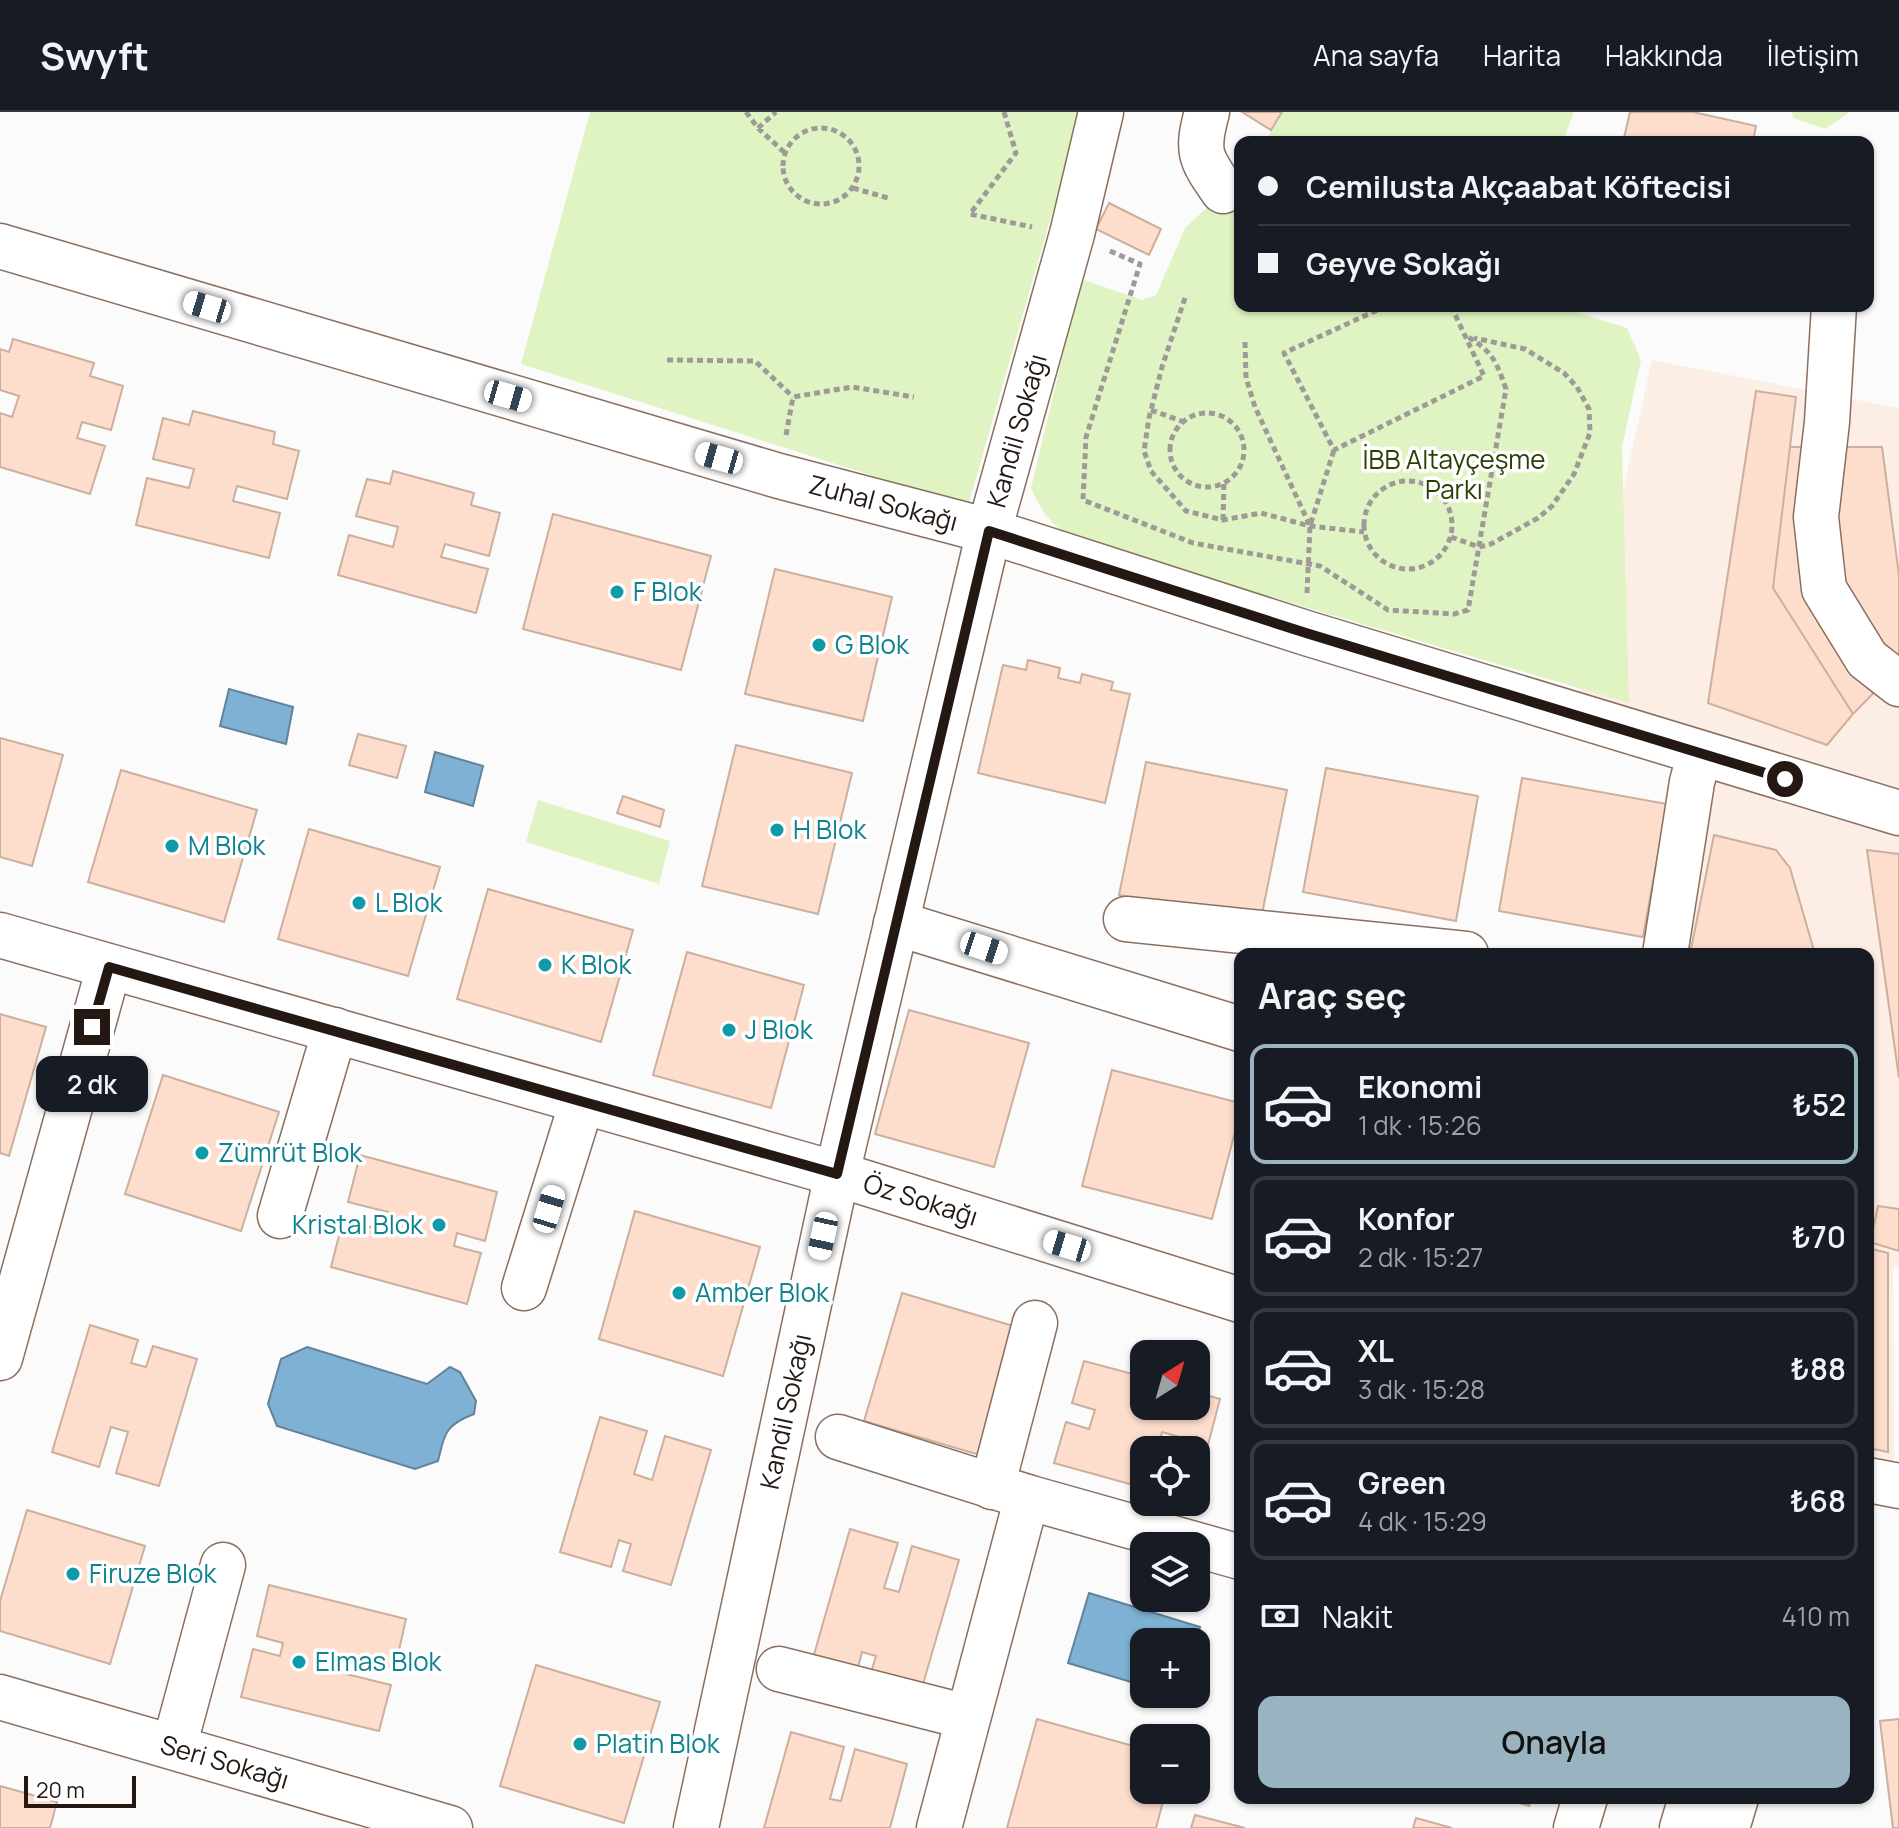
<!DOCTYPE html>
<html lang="tr">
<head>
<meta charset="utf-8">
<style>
	:root { --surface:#171b24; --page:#20242c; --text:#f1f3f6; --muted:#9ea1a6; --line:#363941; --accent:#99b3c1 }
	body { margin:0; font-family:Manrope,sans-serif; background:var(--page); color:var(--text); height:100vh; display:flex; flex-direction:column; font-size:30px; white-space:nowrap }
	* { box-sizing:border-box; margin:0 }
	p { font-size:26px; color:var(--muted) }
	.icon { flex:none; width:44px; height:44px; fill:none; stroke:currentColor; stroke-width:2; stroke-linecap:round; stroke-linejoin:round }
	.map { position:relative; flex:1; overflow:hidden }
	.drawer { position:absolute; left:1234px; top:836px; width:640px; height:856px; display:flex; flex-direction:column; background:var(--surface); border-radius:16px; box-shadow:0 2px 6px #0004 }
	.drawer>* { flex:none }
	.hud { position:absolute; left:1234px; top:24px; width:640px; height:176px; border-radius:16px; box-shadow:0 2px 6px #0004; display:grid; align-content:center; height:176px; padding:0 24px; background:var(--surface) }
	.needle { width:52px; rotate:37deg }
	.controls { position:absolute; left:1130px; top:1228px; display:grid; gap:16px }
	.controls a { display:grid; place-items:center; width:80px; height:80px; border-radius:16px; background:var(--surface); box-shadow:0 2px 6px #0004; font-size:40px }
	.scale { position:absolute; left:24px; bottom:20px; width:112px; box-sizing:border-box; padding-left:8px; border:4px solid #231812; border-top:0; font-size:22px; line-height:28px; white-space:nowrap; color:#231812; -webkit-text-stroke:6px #fff; paint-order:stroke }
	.end { position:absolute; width:36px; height:36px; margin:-18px; border:10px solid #231812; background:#fff; box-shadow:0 0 0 4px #fff }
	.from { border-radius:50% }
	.bubble { position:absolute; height:56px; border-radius:16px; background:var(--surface); box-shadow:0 2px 6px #0004; font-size:26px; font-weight:600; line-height:56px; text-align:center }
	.car { position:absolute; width:24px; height:48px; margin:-24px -12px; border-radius:10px; box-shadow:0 0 6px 2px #0007; background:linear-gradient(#fff 24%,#345 0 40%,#fff 0 76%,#345 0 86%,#fff 0) }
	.hud b { display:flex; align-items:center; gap:28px; height:76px; font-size:30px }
	.hud b+b { border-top:2px solid var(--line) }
	.hud i { width:20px; height:20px; background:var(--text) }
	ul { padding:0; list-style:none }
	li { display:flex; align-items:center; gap:24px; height:120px; margin:0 16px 12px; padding:0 8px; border:4px solid var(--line); border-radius:16px }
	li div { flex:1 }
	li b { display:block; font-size:30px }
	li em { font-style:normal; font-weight:600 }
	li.on { border-color:var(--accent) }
	li>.icon { width:72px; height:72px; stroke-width:1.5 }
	h2 { padding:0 24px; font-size:36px; line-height:96px }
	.pay { display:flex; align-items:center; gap:20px; height:88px; padding:0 24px; font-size:30px }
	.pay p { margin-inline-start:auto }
	.action { display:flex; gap:16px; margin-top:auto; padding:16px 24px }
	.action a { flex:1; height:92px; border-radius:16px; background:var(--accent); color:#111; font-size:32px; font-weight:600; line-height:92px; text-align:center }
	header { display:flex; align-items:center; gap:48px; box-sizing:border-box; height:112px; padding:0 40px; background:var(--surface); border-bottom:2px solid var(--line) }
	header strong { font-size:38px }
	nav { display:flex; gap:44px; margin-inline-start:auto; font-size:28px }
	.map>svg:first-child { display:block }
</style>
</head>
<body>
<header>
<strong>Swyft</strong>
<nav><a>Ana sayfa</a><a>Harita</a><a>Hakkında</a><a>İletişim</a></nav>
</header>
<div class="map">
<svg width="1899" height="1716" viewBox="0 0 1899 1716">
	<rect width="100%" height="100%" fill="#fbfbfb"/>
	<path fill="#fdeee5" d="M1652 248 1899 296V1155H1893L1894 1369 1868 1362V842H1657L1711 634 1576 590Z"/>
	<path fill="#e0f4c3" d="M590 0H1081L968 394 521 252Z
		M1282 0H1574L1563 29 1575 30H1265Z
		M1792 0H1850L1825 17 1793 6Z
		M1240 65V194H1556L1627 216 1641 248 1622 335 1629 591 1072 426C1051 413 1041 399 1031 376L1081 167 1142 188 1156 183 1185 116Z
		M538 688 670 729 659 772 526 730Z"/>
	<path fill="#7eb1d4" stroke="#63839a" stroke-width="2" d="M229 577 293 595 286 632 220 614Z
		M435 640 483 654 473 694 425 680Z
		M307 1235 427 1272 450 1255 460 1260 476 1289 474 1302C445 1313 445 1321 438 1349L415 1357 277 1314 268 1292 281 1247Z
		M1089 1481 1200 1515 1196 1530H1144V1574L1068 1551Z"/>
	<path fill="#fddecd" stroke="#cdaf9e" stroke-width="2" d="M1242 0H1282L1271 18Z
		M1630 0H1693L1756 14 1753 30H1623Z
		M1109 91 1161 117 1149 143 1096 117Z
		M13 227 94 251 90 264 123 274 111 318 82 310 77 326 105 334 90 382 0 355V301L12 305 19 284 0 278V237L9 240Z
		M1756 279 1796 285 1773 476 1853 602 1827 633 1708 591Z
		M193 299 275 320 273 332 299 339 287 387 237 374 233 389 280 401 269 446 136 413 147 366 189 376 194 357 153 347 163 306 189 313Z
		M1790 335H1882L1899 463V555L1853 602 1773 476Z
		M393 359 474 381 471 393 500 401 489 444 445 432 441 445 488 457 476 501 338 463 349 423 393 435 398 415 356 404 367 367 390 372Z
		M553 402 711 444 681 558 523 517Z
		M775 457 892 485 863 609 745 582Z
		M1028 548 1060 556 1058 566 1080 571 1082 562 1113 570 1111 578 1130 582 1105 691 978 661 1003 553 1026 558Z
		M358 622 406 634 397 666 349 653Z
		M0 626 63 643 32 754 0 745Z
		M736 633 852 661 818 802 702 774Z
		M1146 650 1287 678 1260 812 1119 783Z
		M1326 656 1478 684 1456 809 1303 780Z
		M121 658 257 698 224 810 88 770Z
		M1522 666 1667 692 1643 825 1499 799Z
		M623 684 664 698 660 715 617 701Z
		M309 717 440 755 408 864 278 827Z
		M1714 723 1776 738 1790 756 1815 842H1690Z
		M1867 738 1899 742V966Z
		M488 777 633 818 601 930 457 887Z
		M687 840 804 873 771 996 653 963Z
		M909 898 1029 931 994 1055 875 1022Z
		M0 902 46 915 9 1044 0 1041Z
		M1112 958 1240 991V1001L1212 1107 1082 1074Z
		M163 963 279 1000 241 1119 125 1082Z
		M360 1043 497 1080 485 1129 457 1121 454 1134 481 1141 467 1192 331 1155 343 1108 387 1119 392 1101 348 1090Z
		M1878 1094 1899 1097V1139L1870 1130Z
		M635 1099 760 1135 723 1264 599 1227Z
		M1868 1136 1888 1141V1340L1868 1336Z
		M902 1181 1027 1218 990 1346 864 1309Z
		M90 1213 138 1228 131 1251 146 1255 153 1234 197 1247 159 1374 116 1361 128 1320 111 1315 99 1355 52 1340Z
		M1084 1249 1144 1265V1294H1196V1280L1220 1287 1208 1333 1162 1320 1158 1335 1169 1338H1144V1376L1054 1351 1066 1310 1089 1317 1095 1298 1072 1291Z
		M600 1305 647 1319 634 1362 652 1368 665 1324 711 1338 671 1473 623 1459 631 1432 619 1428 611 1455 560 1440Z
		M1196 1345 1203 1347 1196 1372Z
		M27 1398 145 1434 110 1552 0 1519V1489Z
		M850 1417 898 1431 884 1476 899 1480 912 1434 959 1448 921 1579 870 1564 876 1544 862 1540 857 1559 813 1546Z
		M269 1473 406 1507 395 1556 350 1544 346 1562 391 1573 379 1619 241 1585 253 1537 280 1544 283 1531 257 1524Z
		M536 1553 660 1590 624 1711 500 1674Z
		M1037 1607 1144 1637V1678H1166L1156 1716H1007Z
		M1899 1607V1716H1893L1880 1609Z
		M791 1620 844 1635 830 1687 841 1689 855 1637 907 1652 890 1716H764Z
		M0 1674 57 1690 50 1716H0Z
		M1503 1686H1532L1529 1694Z
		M1195 1703 1245 1716H1191Z
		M1416 1706 1452 1716H1413Z"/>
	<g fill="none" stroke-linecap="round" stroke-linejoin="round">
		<g stroke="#8a6f5f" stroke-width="47">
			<g id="minor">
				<path d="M1207 0C1196 40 1200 46 1223 79"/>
				<path id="s1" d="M0 134 779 364 989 419 1306 521 1899 701"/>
				<path d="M1834 194 1827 310 1816 405 1824 477 1867 547 1899 572"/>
				<path d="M1126 807 1466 842"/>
				<path d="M896 811 1240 917"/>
				<path id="s2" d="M0 823 837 1062 1240 1188"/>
				<path d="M1665 842 1692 670 1700 641"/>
				<path d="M280 1104 335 918"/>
				<path d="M524 1176 582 990"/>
				<path d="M0 1246 109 855"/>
				<path d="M838 1325 1027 1385 1240 1445"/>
				<path d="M1868 1368 1899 1374"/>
				<path d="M992 1375 1035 1211"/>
				<path d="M779 1557 967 1605"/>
				<path id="s3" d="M0 1585 450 1716"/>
				<path d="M174 1635 223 1453"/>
				<path id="s4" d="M696 1716 837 1062 989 419 1072 122 1101 0"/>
				<path d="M939 1716 1027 1385"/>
				<path d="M1576 1716 1585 1686"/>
				<path d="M1682 1716 1691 1686"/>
				<path d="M1727 1716 1736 1686"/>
			</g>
		</g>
		<path stroke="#9f9a98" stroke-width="5" stroke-dasharray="6 4" stroke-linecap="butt" d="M746 0 758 16 776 0
			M1004 0 1016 41 970 102 1032 115
			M783 54a38 38 0 1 1 76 0a38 38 0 1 1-76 0Z
			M758 16 785 41
			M853 76 888 86
			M1110 139 1140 152 1086 325 1083 388 1193 431 1320 454 1388 498 1454 502 1468 498 1506 277C1496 248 1492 239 1465 223
			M1185 186 1162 255 1149 306 1144 339 1151 359 1186 399 1223 408 1261 401 1310 414 1364 420
			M1386 194 1284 241 1334 338 1484 264 1451 194
			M1245 230 1246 266 1255 295 1310 414
			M667 248 755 249 793 285
			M1151 298 1184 310
			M1170 338a37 37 0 1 1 74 0a37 37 0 1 1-74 0Z
			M786 323 793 285 852 275 914 285
			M1364 413a44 44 0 1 1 88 0a44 44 0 1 1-88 0Z
			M1223 408 1224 371
			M1451 425 1479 435 1491 432 1538 406 1552 394 1574 362 1590 321 1589 297 1577 275 1564 261 1525 237 1474 226
			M1307 481 1310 414 1334 338"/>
		<use href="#minor" stroke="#fff" stroke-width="44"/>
	</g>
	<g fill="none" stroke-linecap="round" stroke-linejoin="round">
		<path stroke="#231812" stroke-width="10" d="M92 915 109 855 837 1062 989 419 1306 521 1785 667"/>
	</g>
	<g fill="#0f9aa8" stroke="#fff" stroke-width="3">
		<circle cx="617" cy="480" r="8"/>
		<circle cx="819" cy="533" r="8"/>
		<circle cx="777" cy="718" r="8"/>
		<circle cx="172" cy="734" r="8"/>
		<circle cx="359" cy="791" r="8"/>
		<circle cx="545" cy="853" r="8"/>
		<circle cx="729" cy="918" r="8"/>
		<circle cx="202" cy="1041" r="8"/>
		<circle cx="439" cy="1113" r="8"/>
		<circle cx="679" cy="1181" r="8"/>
		<circle cx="73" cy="1462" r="8"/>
		<circle cx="299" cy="1550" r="8"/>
		<circle cx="580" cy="1632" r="8"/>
	</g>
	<g text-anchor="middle" stroke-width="7" stroke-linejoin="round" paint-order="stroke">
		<g font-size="26" fill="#231812" stroke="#fff">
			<text dy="9" stroke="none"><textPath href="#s4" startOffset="1434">Kandil Sokağı</textPath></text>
			<text dy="9" stroke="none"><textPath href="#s1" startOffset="920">Zuhal Sokağı</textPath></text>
			<text dy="9" stroke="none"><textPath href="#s2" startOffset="958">Öz Sokağı</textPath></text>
			<text dy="9" stroke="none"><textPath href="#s4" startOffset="426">Kandil Sokağı</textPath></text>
			<text dy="9" stroke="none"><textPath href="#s3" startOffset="234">Seri Sokağı</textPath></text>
		</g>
		<g font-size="26" fill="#2c3e02" stroke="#fff">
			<text x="1454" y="357">İBB Altayçeşme<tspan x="1454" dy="30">Parkı</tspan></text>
		</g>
		<g font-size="26" fill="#0d838f" stroke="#fff" text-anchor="start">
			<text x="633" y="489">F Blok</text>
			<text x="835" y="542">G Blok</text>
			<text x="793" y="727">H Blok</text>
			<text x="188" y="743">M Blok</text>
			<text x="375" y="800">L Blok</text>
			<text x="561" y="862">K Blok</text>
			<text x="745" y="927">J Blok</text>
			<text x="218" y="1050">Zümrüt Blok</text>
			<text x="423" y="1122" text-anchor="end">Kristal Blok</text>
			<text x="695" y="1190">Amber Blok</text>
			<text x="89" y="1471">Firuze Blok</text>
			<text x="315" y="1559">Elmas Blok</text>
			<text x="596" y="1641">Platin Blok</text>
		</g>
	</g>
</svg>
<div class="controls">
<a><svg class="needle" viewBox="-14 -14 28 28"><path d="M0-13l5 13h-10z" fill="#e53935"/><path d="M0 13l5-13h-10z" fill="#9ea1a6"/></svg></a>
<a><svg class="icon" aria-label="locate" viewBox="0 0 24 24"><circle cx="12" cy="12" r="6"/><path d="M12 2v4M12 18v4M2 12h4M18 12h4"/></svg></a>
<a><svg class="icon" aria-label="layers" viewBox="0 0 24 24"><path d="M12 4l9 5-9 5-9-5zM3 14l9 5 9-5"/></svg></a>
<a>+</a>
<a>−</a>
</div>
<div class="scale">20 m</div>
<i class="end from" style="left:1785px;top:667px"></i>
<i class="end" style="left:92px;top:915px"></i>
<div class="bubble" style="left:36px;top:944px;width:112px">2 dk</div>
<i class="car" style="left:207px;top:195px;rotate:287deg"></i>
<i class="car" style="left:508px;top:284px;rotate:106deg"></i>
<i class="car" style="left:719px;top:346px;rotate:286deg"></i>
<i class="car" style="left:984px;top:836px;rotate:108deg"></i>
<i class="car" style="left:549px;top:1097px;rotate:17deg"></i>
<i class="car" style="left:823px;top:1124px;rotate:192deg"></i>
<i class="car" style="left:1067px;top:1134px;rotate:287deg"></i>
<div class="hud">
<b><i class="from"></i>Cemilusta Akçaabat Köftecisi</b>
<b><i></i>Geyve Sokağı</b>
</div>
<section class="drawer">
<h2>Araç seç</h2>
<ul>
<li class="on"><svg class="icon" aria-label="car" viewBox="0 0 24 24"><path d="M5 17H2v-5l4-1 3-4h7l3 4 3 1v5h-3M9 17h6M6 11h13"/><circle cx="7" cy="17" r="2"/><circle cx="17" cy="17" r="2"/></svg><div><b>Ekonomi</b><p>1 dk · 15:26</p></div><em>₺52</em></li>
<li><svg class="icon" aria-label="car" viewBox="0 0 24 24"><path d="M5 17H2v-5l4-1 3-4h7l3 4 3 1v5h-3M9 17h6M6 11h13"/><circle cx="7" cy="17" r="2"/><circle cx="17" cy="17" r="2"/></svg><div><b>Konfor</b><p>2 dk · 15:27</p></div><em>₺70</em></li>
<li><svg class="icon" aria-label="car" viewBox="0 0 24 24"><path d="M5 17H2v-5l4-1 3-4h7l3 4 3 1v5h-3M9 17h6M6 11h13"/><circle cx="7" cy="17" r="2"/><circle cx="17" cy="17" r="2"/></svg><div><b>XL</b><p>3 dk · 15:28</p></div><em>₺88</em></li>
<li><svg class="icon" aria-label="car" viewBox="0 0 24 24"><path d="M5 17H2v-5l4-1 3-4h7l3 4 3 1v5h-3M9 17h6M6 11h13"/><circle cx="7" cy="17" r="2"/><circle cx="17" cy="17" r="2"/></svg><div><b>Green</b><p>4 dk · 15:29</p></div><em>₺68</em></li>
</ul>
<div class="pay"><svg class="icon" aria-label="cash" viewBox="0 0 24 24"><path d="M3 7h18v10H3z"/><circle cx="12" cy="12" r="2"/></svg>Nakit<p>410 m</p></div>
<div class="action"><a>Onayla</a></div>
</section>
</div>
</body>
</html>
